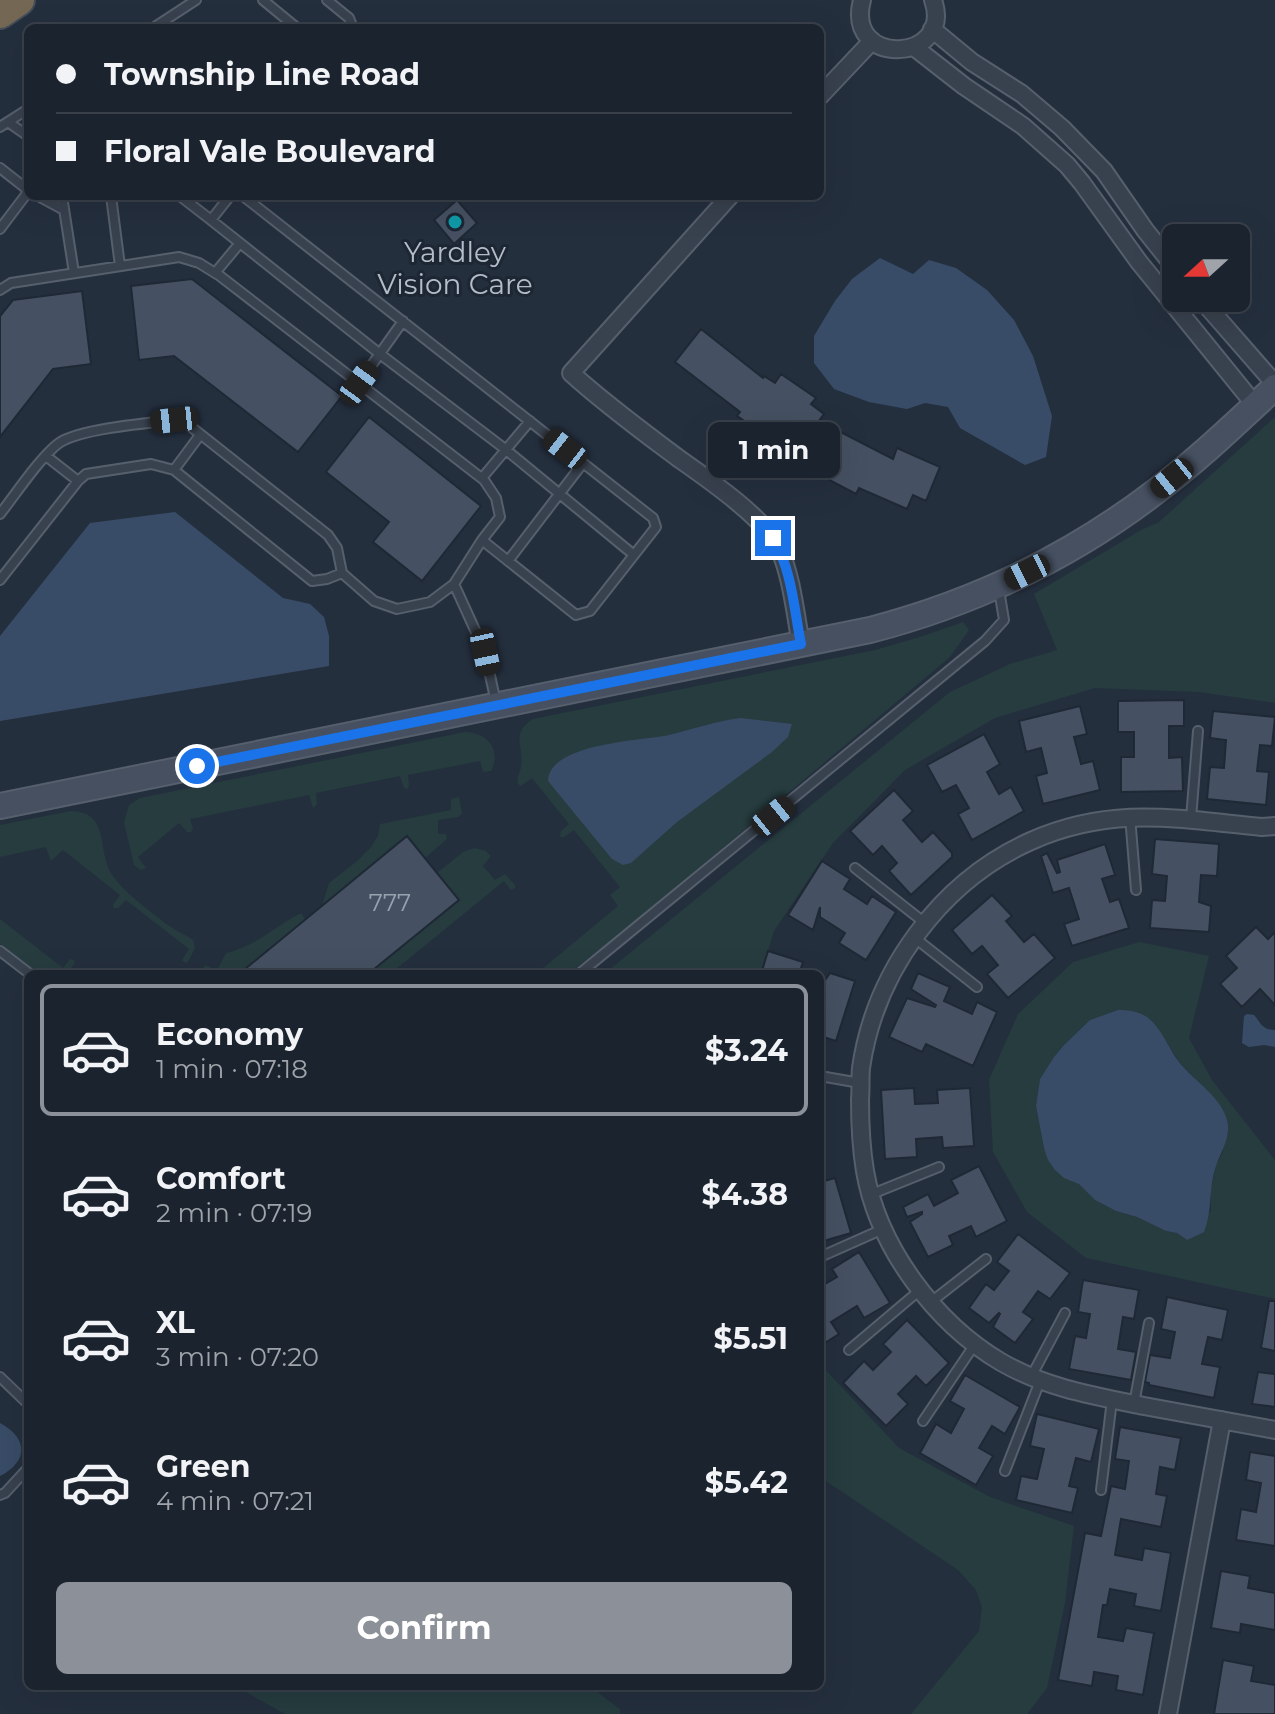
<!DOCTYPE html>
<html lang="en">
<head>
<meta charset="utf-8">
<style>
	:root { --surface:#1b232e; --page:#282f3a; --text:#f1f3f6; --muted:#a0a4aa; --line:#39404a; --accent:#8c9099 }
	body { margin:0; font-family:Montserrat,sans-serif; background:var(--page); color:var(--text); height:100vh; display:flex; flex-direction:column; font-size:30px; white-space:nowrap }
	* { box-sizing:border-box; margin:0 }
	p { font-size:26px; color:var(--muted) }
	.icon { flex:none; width:44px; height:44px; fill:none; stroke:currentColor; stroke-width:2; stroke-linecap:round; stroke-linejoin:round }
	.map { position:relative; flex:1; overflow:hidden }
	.side { position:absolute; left:24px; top:970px; width:800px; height:720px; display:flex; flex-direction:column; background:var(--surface); border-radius:12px; box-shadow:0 8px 32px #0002,0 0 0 2px var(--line) }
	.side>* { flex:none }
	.banner { position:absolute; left:24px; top:24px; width:800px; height:176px; border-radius:12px; box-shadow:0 8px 32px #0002,0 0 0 2px var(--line); display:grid; align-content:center; height:176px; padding:0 32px; background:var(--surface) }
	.needle { width:52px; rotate:249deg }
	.fabs { position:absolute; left:1162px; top:224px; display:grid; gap:16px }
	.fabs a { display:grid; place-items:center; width:88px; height:88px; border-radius:12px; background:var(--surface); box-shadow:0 8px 32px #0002,0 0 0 2px var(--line); font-size:40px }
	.end { position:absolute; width:36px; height:36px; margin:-18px; border:10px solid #1a73e8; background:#fff; box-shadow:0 0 0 4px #fff }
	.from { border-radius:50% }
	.bubble { position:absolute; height:56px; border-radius:12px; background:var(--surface); box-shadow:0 8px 32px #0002,0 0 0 2px var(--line); font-size:26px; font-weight:700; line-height:56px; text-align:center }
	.car { position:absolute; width:24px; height:48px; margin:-24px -12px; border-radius:10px; box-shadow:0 0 6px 2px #0007; background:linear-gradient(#222 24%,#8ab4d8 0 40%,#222 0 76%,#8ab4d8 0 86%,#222 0) }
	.banner b { display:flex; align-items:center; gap:28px; height:76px; font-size:30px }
	.banner b+b { border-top:2px solid var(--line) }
	.banner i { width:20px; height:20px; background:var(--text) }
	ul { padding:14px 0 0; list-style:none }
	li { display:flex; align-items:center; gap:24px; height:132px; margin:0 16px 12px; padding:0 16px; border:4px solid transparent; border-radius:12px }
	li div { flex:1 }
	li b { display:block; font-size:30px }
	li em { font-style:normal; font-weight:700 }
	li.on { border-color:var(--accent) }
	li>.icon { width:72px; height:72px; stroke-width:1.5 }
	.button { display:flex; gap:16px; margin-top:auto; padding:16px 32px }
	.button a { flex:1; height:92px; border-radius:12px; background:var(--accent); color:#fff; font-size:32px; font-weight:700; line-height:92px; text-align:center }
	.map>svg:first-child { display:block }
</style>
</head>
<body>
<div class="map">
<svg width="1275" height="1714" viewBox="0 0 1275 1714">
	<rect width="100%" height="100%" fill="#242f3e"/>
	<path fill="#263c3f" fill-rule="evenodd" d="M1275 417V703L1199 692 1095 688 995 718 905 770 833 843 774 931 761 974H604L950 692 1010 664 1057 650 1034 594 1141 530 1159 522Z
		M963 622 969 630 950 657 643 915 568 974H536L618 906 610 895 620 887 574 830 564 837H560L561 831 569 824 532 778 521 786 518 784C516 777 520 774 521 766 524 746 510 733 533 719L875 650 923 636Z
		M465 732C487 732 502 750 491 771L483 772 480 761 408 775 409 786 407 789 404 788 400 776 316 793 317 804 313 808 309 795 190 819 193 829 191 832H187L179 823 138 857 146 868 140 870 134 865 124 822 129 805 140 798Z
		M459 797 462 814 458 817 438 820V834H446L447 839 425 858 322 906 329 883 357 861 371 847 378 836 380 824 451 810V799Z
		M71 811C110 812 97 848 111 873 120 889 155 916 171 927 178 932 186 935 193 940L195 948 188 962 185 963 182 960 189 949 126 900 118 908H114L113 905 120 895 63 850 52 860 50 859 46 847 0 857V825Z
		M474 848 486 851 491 856 483 866 495 880 505 874 515 885V888L511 890 504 881 390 974H375L372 970 437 873 463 852Z
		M299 914H302L305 920 246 974H200L205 965 217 970 226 953C257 946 272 928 299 914Z
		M0 919 63 968 70 959 74 960 75 963 68 972 71 974H38L0 944Z
		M1139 942 1209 956 1189 1038 1212 1080 1275 1160V1299L1086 1258 1027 1212 993 1152 989 1080 1018 1014 1073 962ZM1118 1010 1146 1017 1156 1026 1180 1063 1213 1097 1223 1152 1216 1165 1211 1188V1211L1187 1240 1177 1233 1166 1231 1137 1217 1116 1211 1095 1200 1044 1148 1036 1106 1040 1079 1054 1057 1064 1045 1090 1020Z
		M820 1364 899 1448 990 1497 1074 1526 1065 1603 1047 1688 1027 1714H911L979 1631 982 1607 976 1590 958 1570 820 1477Z
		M235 1686H589L620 1709V1714H285Z"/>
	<path fill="#394c67" d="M880 258 913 274 929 260 956 268 987 290 1014 320 1033 356 1052 416 1046 457 1025 465 960 428 948 407 925 403 907 409 869 402 834 389 814 363V336L835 301 852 279Z
		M175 512 283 598 310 604 324 617 329 636V666L0 721V636L90 523Z
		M741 718 792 724 788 737 772 752 677 822 631 863 623 865 612 859 548 781C549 743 641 741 669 735 693 729 717 721 741 718Z
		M1118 1010C1128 1010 1138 1011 1147 1017 1162 1028 1168 1048 1179 1062 1194 1081 1225 1099 1228 1125 1229 1140 1221 1152 1216 1166 1208 1188 1213 1210 1204 1232L1187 1240 1177 1233 1166 1231 1137 1217 1116 1211 1095 1200 1079 1184 1064 1178 1055 1170 1048 1160 1044 1148 1036 1106 1040 1079 1054 1057 1064 1045 1090 1020Z
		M1247 1014 1254 1015C1261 1023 1262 1030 1275 1030V1047L1264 1045 1249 1047 1242 1043 1244 1016Z
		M0 1423C28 1438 29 1461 0 1476Z"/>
	<path fill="#455162" stroke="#1f2835" stroke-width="2" d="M457 200 477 223 454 244 434 220Z
		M192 279 342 396 298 452 174 356 139 360 131 286Z
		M82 291 91 364 53 369 0 437V316L13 300Z
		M701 329 763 378 764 376 775 383 781 374 816 398 811 404 824 414 819 421 893 459 897 448 940 467 926 501 913 495 907 509 859 488 856 494 810 470 811 466 737 416 740 412 675 362Z
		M369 417 481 506 422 581 373 542 389 522 326 472Z
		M1184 700V726H1169V758L1182 757 1183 791 1121 792V757H1134V732H1118V701Z
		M1080 706 1087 734 1074 737 1081 764 1093 761 1100 790 1043 804 1036 776 1047 773 1041 748 1026 752 1019 721Z
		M1213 711 1275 717 1272 746 1260 745 1257 771 1269 772 1266 805 1207 799 1210 767 1224 768 1226 740 1210 738Z
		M984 734 1000 764 987 772 999 794 1011 787 1024 811 972 840 958 814 969 808 956 785 942 792 927 765Z
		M894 790 913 811 903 820 922 842 933 832 952 853V857L911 895 889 871 897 863 882 846 873 855 850 831Z
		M407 836 459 900 368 974H239Z
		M1155 839 1219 844 1217 876 1201 875 1199 902 1211 906 1209 932 1150 928 1152 900 1165 901 1167 876 1152 874Z
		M1105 844 1115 875 1102 879 1110 902 1119 899 1129 928 1072 946 1064 924 1079 919 1069 888 1053 893 1041 856 1047 853 1057 873 1060 872 1057 860Z
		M822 861 850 879 844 889 867 904 872 896 896 912 866 960 839 943 845 933 820 917V907L813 930 788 915Z
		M992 895 1012 916 1006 921 1024 942 1034 934 1055 958 1008 998 987 974 998 965 982 946 972 954 952 930Z
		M1256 927 1268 939 1275 932V1005L1260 989 1242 1007 1220 984 1237 968 1226 956Z
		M768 951 803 962 799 974H761Z
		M830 973 855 981 836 1041 820 1036V982L823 983Z
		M918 973 950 987 944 1001 972 1014 977 1002 997 1012 973 1066 926 1044 922 1052 889 1037 907 998 935 1007 936 1005 911 989Z
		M914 1088 915 1104 938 1103 937 1090 970 1088 974 1146 943 1148 942 1137 916 1139 917 1157 885 1159 881 1090Z
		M979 1166 1007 1221 976 1237 971 1226 949 1236 953 1245 928 1257 910 1222 922 1214V1212L907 1217 903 1207 928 1194 934 1206 958 1193 951 1180Z
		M835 1178 851 1233 820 1242V1182Z
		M1018 1234 1070 1273 1050 1299 1038 1291 1023 1312 1033 1319 1015 1343 993 1327 1000 1314 999 1313 989 1323 969 1308 986 1284 994 1290 1009 1271 997 1262Z
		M859 1252 890 1303 864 1318 857 1306 831 1322 839 1334 820 1346V1287L837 1277 832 1269Z
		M1083 1280 1139 1290 1134 1319 1123 1317 1118 1349 1136 1352 1131 1380 1069 1369 1075 1336 1086 1338 1090 1314 1078 1312Z
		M1167 1297 1228 1310 1222 1340 1208 1337 1202 1364 1220 1367 1214 1398 1149 1385V1383L1145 1382 1150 1355 1170 1358 1175 1332 1161 1329Z
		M1269 1301H1275V1351L1261 1348Z
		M907 1320 949 1363 926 1386 916 1376 898 1394 908 1404 886 1426 843 1383 864 1361 873 1370 891 1352 883 1344Z
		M1258 1372 1275 1374V1407L1252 1404Z
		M965 1375 1020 1407 1005 1434 992 1426 979 1448 993 1456 976 1485 920 1453 936 1424 951 1433 964 1409 950 1401Z
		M1037 1414 1099 1429 1091 1462 1076 1458 1069 1486 1078 1488 1072 1513 1016 1500 1021 1476 1037 1479 1044 1449 1030 1446Z
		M1120 1427 1181 1438 1175 1470 1160 1467 1156 1494 1167 1496 1161 1527 1121 1519 1115 1555 1142 1560 1144 1548 1171 1553 1161 1611 1134 1606 1136 1594 1110 1589 1107 1605H1103L1098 1637 1123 1641 1126 1628 1154 1633 1143 1695 1116 1690 1118 1676 1094 1672 1092 1686 1058 1680 1085 1533 1101 1536 1111 1486 1125 1489 1129 1461 1115 1459Z
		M1250 1452 1275 1456V1546L1236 1540 1241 1509 1256 1512 1261 1483 1246 1480Z
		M1221 1571 1250 1576 1248 1588 1275 1593V1630L1241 1624 1240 1633 1211 1628Z
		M1223 1660 1254 1666 1251 1681 1275 1685V1714H1214Z"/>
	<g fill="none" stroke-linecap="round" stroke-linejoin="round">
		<g stroke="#565f6c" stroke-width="12">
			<path id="lane" d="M263 0 297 28
				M327 0 349 18 353 28
				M153 28 196 0
				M8 122 28 136
				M0 127 28 109
				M0 168 28 190
				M38 196 64 210
				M62 196 74 273
				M111 196 120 266
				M180 196 211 220 230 196
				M243 196 653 518 656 527 590 611 576 615 482 540 454 584 485 652 496 703
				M211 220 240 243 215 273
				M0 229 28 192
				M240 243 380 354 505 449 634 555
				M0 290 11 283 179 257 199 263 220 276 484 480 496 498 500 517 482 540
				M359 383 403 321
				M46 456 78 481
				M174 470 200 435
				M482 478 530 421
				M0 514C15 495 41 456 59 443 79 429 147 423 174 420L190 426 328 535 337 548 342 573
				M508 561 583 463
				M0 580 78 481 86 474 151 464 174 470 312 581 327 579 342 573 374 601 397 609 430 602 454 584
				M1130 816 1136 890
				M1191 819 1198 731
				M855 868 925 923
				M915 938 977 987
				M0 951 30 974
				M579 974 985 641 1004 620 999 590
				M820 1076 860 1083
				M872 1194 939 1167
				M820 1257 883 1229
				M931 1302 986 1259
				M849 1350 920 1290
				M0 1377 28 1404
				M1031 1377 1065 1313
				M1134 1404 1149 1323
				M923 1421 975 1344
				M1005 1471 1040 1381
				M1101 1490 1112 1400
				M0 1495 5 1493 28 1468"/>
		</g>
		<g stroke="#565f6c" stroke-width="20">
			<path id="street" d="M862 0C844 69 955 62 933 0
				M932 29 972 62 1022 94 1062 128 1104 171 1145 230 1176 269
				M914 47 964 86 1023 126 1067 165 1082 183 1139 262 1255 405
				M820 96 872 41
				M730 196 571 373C605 404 642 431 678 458 705 477 766 519 779 548 792 578 795 612 801 644
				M1200 298 1275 384
				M1275 826 1262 827C1178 819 1112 805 1031 841 941 881 875 971 861 1068 860 1078 861 1089 860 1099 860 1122 861 1147 865 1171 878 1247 935 1323 1001 1362 1046 1388 1094 1396 1144 1406 1188 1414 1231 1422 1275 1430
				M1168 1714 1222 1420"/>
		</g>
		<g stroke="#565f6c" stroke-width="28">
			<path id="secondary" d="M0 806 870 630C974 603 1070 557 1155 492 1198 460 1236 423 1275 387"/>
		</g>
		<g stroke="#434c59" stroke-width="34">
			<path id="highway" d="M0 13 19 0"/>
		</g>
		<use href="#lane" stroke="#38414e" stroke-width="8"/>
		<use href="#street" stroke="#38414e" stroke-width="16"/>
		<use href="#secondary" stroke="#465061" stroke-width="24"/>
		<use href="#highway" stroke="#746855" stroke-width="30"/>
	</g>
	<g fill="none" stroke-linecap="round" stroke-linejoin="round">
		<path stroke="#1a73e8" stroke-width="10" d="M197 766 801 644C794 609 792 570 773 538"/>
	</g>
	<circle fill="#0f9aa8" stroke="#1d2633" stroke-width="3" cx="455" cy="222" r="8"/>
	<g text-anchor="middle" stroke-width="6" stroke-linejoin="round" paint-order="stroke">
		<g font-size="24" fill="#98a1af">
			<text x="390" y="911">777</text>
		</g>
		<g font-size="28" fill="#b4bcc9" stroke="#1d2633">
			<text x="455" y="262">Yardley<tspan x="455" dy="32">Vision Care</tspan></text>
		</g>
	</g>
</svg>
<div class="fabs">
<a><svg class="needle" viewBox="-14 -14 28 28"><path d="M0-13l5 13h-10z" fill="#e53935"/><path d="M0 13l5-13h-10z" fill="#a0a4aa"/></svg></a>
</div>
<i class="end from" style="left:197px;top:766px"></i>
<i class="end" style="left:773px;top:538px"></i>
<div class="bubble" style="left:708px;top:422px;width:132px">1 min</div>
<i class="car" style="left:359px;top:383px;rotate:36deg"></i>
<i class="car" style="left:174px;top:420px;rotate:264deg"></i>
<i class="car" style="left:565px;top:449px;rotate:308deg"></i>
<i class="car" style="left:1172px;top:478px;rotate:231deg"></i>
<i class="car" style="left:1027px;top:572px;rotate:244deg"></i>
<i class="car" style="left:485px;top:652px;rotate:168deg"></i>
<i class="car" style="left:773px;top:816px;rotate:51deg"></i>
<div class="banner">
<b><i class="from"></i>Township Line Road</b>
<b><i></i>Floral Vale Boulevard</b>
</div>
<section class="side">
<ul>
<li class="on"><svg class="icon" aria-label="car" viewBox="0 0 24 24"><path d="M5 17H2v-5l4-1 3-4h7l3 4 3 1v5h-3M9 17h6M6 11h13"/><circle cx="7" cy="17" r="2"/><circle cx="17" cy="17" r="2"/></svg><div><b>Economy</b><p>1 min · 07:18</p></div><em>$3.24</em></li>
<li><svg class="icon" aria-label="car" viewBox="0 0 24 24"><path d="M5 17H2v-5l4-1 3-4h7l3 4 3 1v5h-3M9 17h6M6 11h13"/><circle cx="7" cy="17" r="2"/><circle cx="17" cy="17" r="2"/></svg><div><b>Comfort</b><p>2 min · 07:19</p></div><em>$4.38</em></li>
<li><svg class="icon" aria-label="car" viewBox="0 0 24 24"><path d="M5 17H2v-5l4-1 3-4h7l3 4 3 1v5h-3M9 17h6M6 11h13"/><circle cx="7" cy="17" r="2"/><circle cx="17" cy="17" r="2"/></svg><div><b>XL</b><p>3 min · 07:20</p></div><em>$5.51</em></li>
<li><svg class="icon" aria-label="car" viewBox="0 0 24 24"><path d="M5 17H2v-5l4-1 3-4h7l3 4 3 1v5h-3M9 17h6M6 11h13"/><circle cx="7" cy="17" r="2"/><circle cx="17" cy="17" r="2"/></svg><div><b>Green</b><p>4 min · 07:21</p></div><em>$5.42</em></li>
</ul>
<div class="button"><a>Confirm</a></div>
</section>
</div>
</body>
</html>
